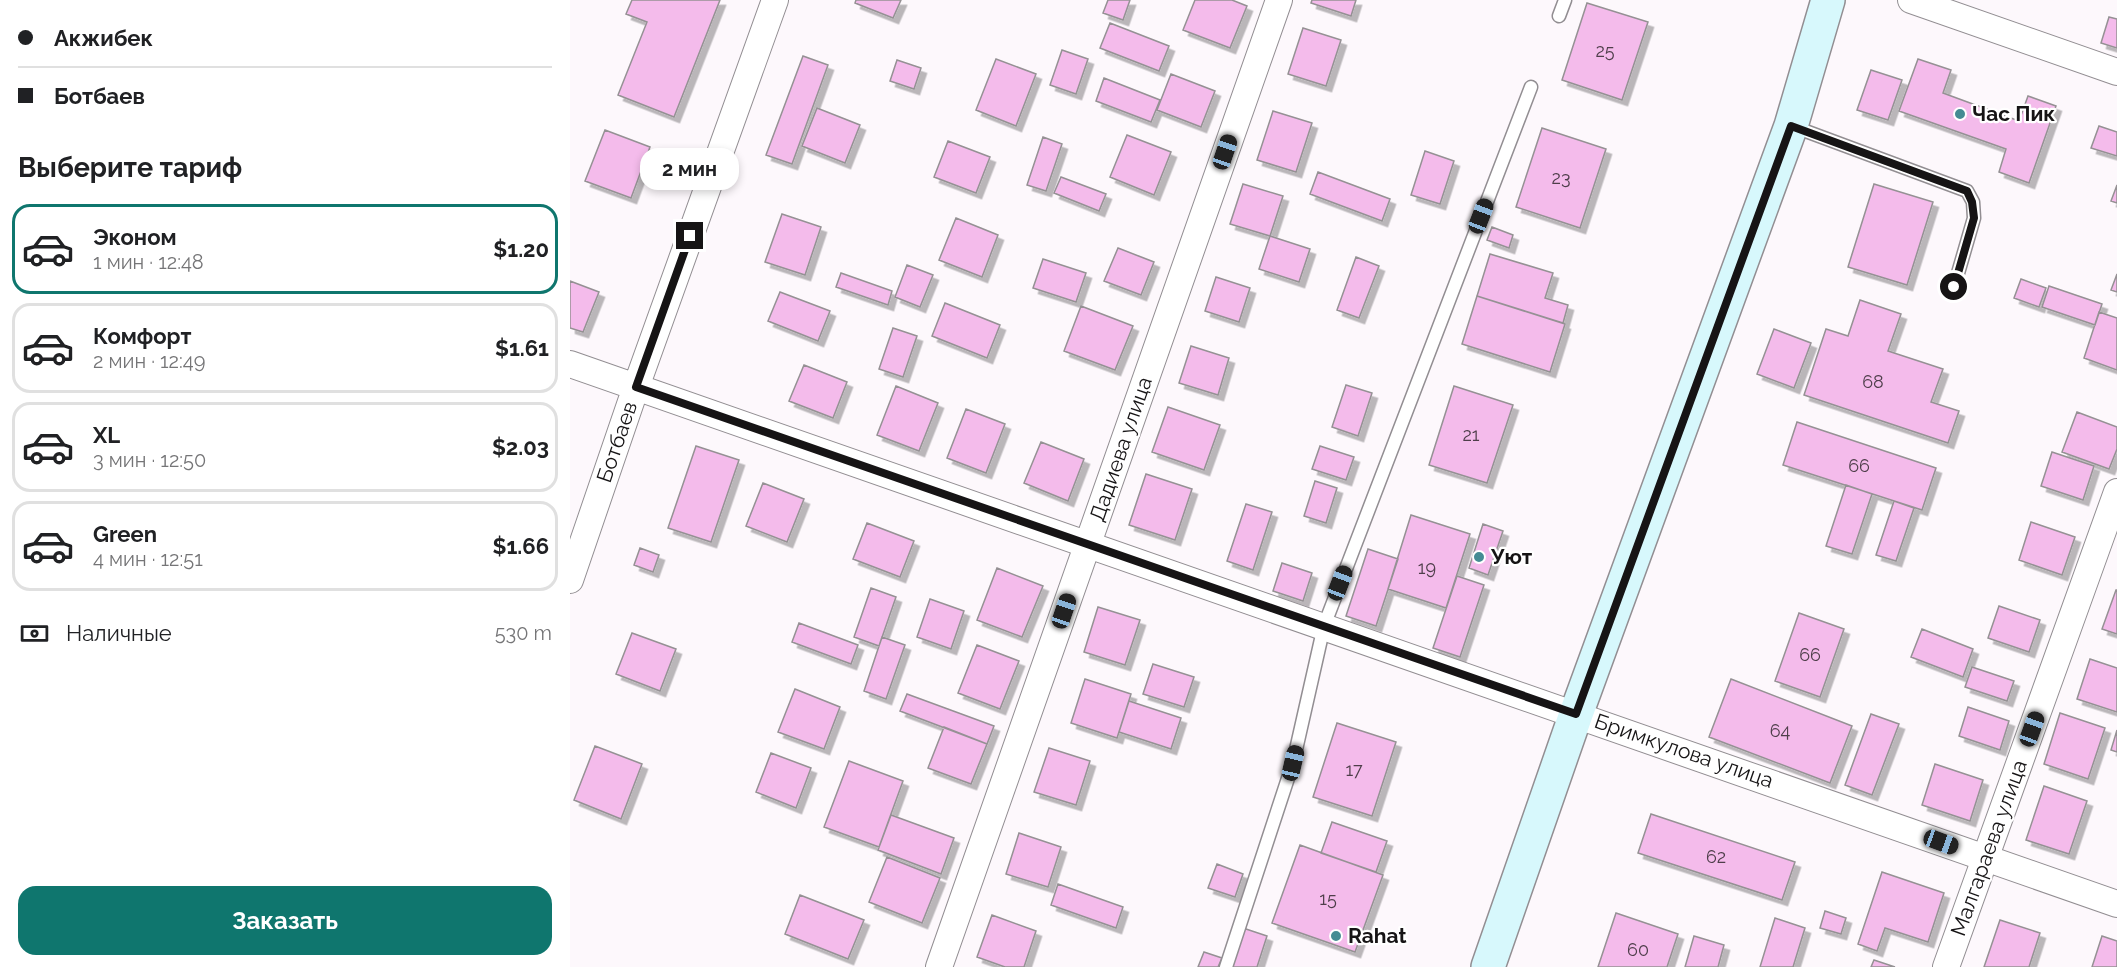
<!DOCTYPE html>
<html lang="ru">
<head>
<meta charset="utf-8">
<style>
	:root { --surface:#fff; --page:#f6f6f6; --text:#202124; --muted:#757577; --line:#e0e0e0; --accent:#0f766e }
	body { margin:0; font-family:Raleway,sans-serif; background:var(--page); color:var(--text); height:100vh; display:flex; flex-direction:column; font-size:22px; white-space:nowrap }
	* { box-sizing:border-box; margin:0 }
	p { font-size:20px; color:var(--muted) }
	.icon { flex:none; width:33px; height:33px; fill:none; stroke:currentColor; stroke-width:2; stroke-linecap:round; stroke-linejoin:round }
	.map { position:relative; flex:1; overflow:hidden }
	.panel { display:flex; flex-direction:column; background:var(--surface); width:570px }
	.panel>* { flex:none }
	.guide { display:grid; align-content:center; height:132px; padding:0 18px; background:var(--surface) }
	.end { position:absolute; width:27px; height:27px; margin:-14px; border:8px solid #161415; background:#fff; box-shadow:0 0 0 3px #fff }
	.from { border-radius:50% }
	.bubble { position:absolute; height:42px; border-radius:18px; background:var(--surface); box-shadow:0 3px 9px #0003; font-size:20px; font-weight:700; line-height:42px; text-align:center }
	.car { position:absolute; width:18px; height:36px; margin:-18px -9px; border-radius:8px; box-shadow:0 0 4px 2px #0007; background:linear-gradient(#222 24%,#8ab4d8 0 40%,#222 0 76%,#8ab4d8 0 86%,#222 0) }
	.guide b { display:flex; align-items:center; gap:21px; height:57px; font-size:22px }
	.guide b+b { border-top:2px solid var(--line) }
	.guide i { width:15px; height:15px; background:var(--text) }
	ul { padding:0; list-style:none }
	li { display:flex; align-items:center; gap:18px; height:90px; margin:0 12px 9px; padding:0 6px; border:3px solid var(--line); border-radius:18px }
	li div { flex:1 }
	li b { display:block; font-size:22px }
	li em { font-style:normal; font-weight:700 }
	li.on { border-color:var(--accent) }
	li>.icon { width:54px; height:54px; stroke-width:1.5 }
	h2 { padding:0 18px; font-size:27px; line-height:72px }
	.pay { display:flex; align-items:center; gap:15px; height:66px; padding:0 18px; font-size:22px }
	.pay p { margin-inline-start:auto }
	.action { display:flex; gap:12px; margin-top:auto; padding:12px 18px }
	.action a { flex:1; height:69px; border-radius:18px; background:var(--accent); color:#fff; font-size:24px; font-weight:700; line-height:69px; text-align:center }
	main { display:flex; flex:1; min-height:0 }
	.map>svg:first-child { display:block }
</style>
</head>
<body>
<main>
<section class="panel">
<div class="guide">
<b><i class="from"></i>Акжибек</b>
<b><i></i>Ботбаев</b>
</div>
<h2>Выберите тариф</h2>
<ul>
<li class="on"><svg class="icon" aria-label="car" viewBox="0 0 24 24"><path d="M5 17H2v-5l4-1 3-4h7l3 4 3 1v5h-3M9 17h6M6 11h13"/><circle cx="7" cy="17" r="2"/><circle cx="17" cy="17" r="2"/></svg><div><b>Эконом</b><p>1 мин · 12:48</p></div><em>$1.20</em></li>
<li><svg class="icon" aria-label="car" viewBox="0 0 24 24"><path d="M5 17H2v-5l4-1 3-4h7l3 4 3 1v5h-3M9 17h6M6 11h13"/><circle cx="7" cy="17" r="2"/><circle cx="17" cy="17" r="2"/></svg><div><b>Комфорт</b><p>2 мин · 12:49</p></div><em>$1.61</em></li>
<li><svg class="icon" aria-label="car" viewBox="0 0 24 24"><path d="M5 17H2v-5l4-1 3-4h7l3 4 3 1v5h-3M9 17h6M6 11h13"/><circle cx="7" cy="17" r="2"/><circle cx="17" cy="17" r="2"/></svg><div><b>XL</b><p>3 мин · 12:50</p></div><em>$2.03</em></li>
<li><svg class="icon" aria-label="car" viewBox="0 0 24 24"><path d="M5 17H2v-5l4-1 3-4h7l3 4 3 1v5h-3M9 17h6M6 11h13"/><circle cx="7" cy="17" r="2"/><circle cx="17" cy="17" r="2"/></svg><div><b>Green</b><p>4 мин · 12:51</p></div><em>$1.66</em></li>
</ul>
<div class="pay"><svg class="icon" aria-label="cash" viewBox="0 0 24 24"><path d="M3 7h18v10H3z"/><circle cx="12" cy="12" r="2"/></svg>Наличные<p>530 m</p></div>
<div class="action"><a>Заказать</a></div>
</section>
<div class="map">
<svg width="1547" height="967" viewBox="0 0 1547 967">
	<defs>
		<filter id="shadow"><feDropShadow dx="5.5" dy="5.5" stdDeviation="0" flood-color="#0004"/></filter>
	</defs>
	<rect width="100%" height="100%" fill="#fdf8fc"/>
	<path fill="#f4bbeb" stroke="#959194" stroke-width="1.5" filter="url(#shadow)" d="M62 0H150L104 117 48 95 77 22 56 14Z
		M286 0H331L323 18 285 3Z
		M538 0H560L553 20 533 13Z
		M625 0H662L677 6 660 48 613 30Z
		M742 0H786L781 16 741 3Z
		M1017 3 1078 22 1052 100 992 80Z
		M1539 17 1547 19V48L1531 43Z
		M540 23 599 46 589 71 530 48Z
		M733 28 771 40 756 86 718 74Z
		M492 50 518 59 506 94 480 85Z
		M233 56 258 65 222 164 196 155Z
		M426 59 466 74 446 126 406 110Z
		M1348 59 1381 70 1373 93 1449 121 1458 96 1486 106 1459 183 1429 172 1436 149 1329 111Z
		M327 60 351 68 344 89 320 81Z
		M1301 70 1332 80 1318 120 1287 110Z
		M601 74 645 91 631 127 587 110Z
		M534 78 590 100 581 122 526 101Z
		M247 108 290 125 275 163 232 146Z
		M703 111 742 123 726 172 687 160Z
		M1529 126 1547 132V156L1521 148Z
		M972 128 1036 149 1010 228 946 207Z
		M35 130 80 147 61 198 15 181Z
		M557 135 601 152 584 195 540 177Z
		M473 137 492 144 476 191 457 185Z
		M378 141 420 157 406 193 364 177Z
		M855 151 884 161 870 204 841 195Z
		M748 172 820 199 812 221 740 194Z
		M491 177 536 194 529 211 484 193Z
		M673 184 713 196 700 236 660 224Z
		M1304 184 1363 202 1337 285 1278 267Z
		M1547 185V203L1541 201Z
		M212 214 251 227 235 275 195 262Z
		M386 218 428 235 412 277 369 260Z
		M922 227 943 235 939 248 917 240Z
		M700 236 740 249 729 282 689 269Z
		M548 248 584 262 571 295 534 281Z
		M920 254 983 273 975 298 998 305 993 323 907 296Z
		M786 257 809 266 789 318 767 310Z
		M473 259 516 273 506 302 463 288Z
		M337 265 363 275 350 307 325 297Z
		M271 273 322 291 318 305 266 287Z
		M1547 274V292L1541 290Z
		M646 277 680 288 669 322 635 311Z
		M1451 279 1476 288 1469 307 1444 298Z
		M0 281 29 292 13 332 0 328Z
		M1479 286 1532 304 1525 325 1472 307Z
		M210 292 260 311 248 341 198 321Z
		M907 296 995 324 980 372 892 344Z
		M1290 300 1331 314 1318 351 1373 369 1361 402 1389 411 1378 443 1234 395 1256 329 1278 336Z
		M375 303 430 325 417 358 362 336Z
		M511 306 563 326 545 370 494 351Z
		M1529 312 1547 318V370L1514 358Z
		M323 328 347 336 333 377 309 369Z
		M1204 329 1241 343 1224 388 1187 374Z
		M621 346 659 358 648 395 609 383Z
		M234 365 277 382 263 418 219 401Z
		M776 385 802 393 788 436 762 427Z
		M326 386 368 403 349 451 307 435Z
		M884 386 943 405 917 483 859 465Z
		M598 407 650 425 634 470 582 452Z
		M396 409 435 424 416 473 377 458Z
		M1507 412 1547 427V449L1539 469 1492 452Z
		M1227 422 1366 468 1352 510 1213 465Z
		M471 442 514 459 498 501 454 483Z
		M126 446 169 460 141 542 98 528Z
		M750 446 784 457 776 480 742 469Z
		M1482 452 1524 466 1513 500 1471 486Z
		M576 474 622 489 605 540 559 525Z
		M745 481 767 488 756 523 734 516Z
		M193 483 234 499 217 542 176 526Z
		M1276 485 1302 494 1282 554 1256 546Z
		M1324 501 1344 508 1326 561 1306 555Z
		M676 504 702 512 683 570 657 561Z
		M841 515 900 534 876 608 818 589Z
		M1461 522 1505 537 1492 575 1449 560Z
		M297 523 344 541 330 577 283 559Z
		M913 524 933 531 918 575 899 568Z
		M70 548 89 555 83 572 64 565Z
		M798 549 828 559 806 626 776 616Z
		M712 563 742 573 733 601 703 591Z
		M427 568 473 586 452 637 407 620Z
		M887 576 914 585 890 657 863 648Z
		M301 588 326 597 309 646 284 637Z
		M1546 590H1547V634L1532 629Z
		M360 599 394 611 381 649 347 637Z
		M1429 606 1470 620 1459 652 1418 638Z
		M528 607 570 620 555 665 514 652Z
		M1229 613 1274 629 1250 697 1205 681Z
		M229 623 288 645 281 664 222 642Z
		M1352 629 1403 649 1393 677 1341 657Z
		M62 633 106 649 90 691 46 674Z
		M312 637 335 645 316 699 294 691Z
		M407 645 449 661 430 709 388 693Z
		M1520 659 1547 668V712L1507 699Z
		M583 664 624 677 614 707 573 694Z
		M1402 667 1444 681 1437 701 1395 687Z
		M515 679 561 694 547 738 501 723Z
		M1161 679 1282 726 1260 783 1139 737Z
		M225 689 270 707 254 749 208 732Z
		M337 694 424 726 417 744 330 711Z
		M559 701 611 718 601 749 549 732Z
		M1398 707 1439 721 1430 750 1389 736Z
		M1490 713 1535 728 1518 779 1474 764Z
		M1301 714 1329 724 1302 795 1275 785Z
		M767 723 826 742 802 816 743 797Z
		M374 727 417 744 401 784 358 768Z
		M1547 730V752L1541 750Z
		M25 746 72 764 51 819 4 800Z
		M479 748 520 761 506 805 464 792Z
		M201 753 241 768 226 808 186 792Z
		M279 761 333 781 309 847 254 827Z
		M1365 764 1413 780 1400 821 1352 805Z
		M1474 786 1517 801 1499 854 1456 840Z
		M1081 814 1225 862 1212 900 1068 853Z
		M321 815 384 838 371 874 308 850Z
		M762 822 817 841 806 872 751 853Z
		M449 833 491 847 478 887 436 874Z
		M730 845 813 875 785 952 702 923Z
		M317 857 370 878 352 923 299 902Z
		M647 864 673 874 665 897 638 888Z
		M1312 872 1374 893 1358 942 1315 928 1307 951 1288 944Z
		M488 884 553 907 546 928 481 905Z
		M230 895 294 920 278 959 215 934Z
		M1255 911 1276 918 1271 934 1250 928Z
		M1046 913 1108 934 1097 967H1028Z
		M422 915 466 931 454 967H435L407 957Z
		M1205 918 1235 928 1223 967H1190Z
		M1430 920 1470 933 1459 967H1414Z
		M673 928 697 936 687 967H660Z
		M1124 936 1154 945 1148 967H1115Z
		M1532 936 1547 941V967H1522Z
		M634 952 652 958 648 967H628Z
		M1304 960 1325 967H1301Z"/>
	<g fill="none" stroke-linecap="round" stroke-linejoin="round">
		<g stroke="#928e92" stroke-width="15">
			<path id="lane" d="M989 16 995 0
				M1222 126 1397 191 1403 202 1404 218 1384 287
				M656 967 723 763 754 626 961 87"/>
		</g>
		<g stroke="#928e92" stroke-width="28">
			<path id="street" d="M1341 0 1547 72
				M0 364 1547 904
				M0 580 66 387 205 0
				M369 967 709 0
				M1376 967 1547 492"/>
		</g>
		<g stroke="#928e92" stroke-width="36">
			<path id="secondary" d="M918 967 1006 714 1221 126 1258 0"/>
		</g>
		<use href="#lane" stroke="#fff" stroke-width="12"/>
		<use href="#street" stroke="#fff" stroke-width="26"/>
		<use href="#secondary" stroke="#d7f8fc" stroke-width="33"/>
	</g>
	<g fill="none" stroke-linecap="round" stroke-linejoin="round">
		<path stroke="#161415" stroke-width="8" d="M120 236 66 387 1006 714 1221 126 1397 191 1402 202 1404 218 1384 287"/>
	</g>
	<g fill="#448b93" stroke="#fff" stroke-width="2">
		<circle cx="1390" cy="114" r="6"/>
		<circle cx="909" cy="557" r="6"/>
		<circle cx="766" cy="936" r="6"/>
	</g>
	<g text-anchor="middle" stroke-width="4.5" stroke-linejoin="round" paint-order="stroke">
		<g font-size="18" fill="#4e3e4a">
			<text x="1035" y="57">25</text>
			<text x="991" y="184">23</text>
			<text x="1303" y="388">68</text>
			<text x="901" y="441">21</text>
			<text x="1289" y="472">66</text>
			<text x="857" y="574">19</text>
			<text x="1240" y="661">66</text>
			<text x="1210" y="737">64</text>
			<text x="784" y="776">17</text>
			<text x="1146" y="863">62</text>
			<text x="758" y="905">15</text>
			<text x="1068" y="956">60</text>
		</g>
		<g font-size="21" font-weight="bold" fill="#161415" stroke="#fff" text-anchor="start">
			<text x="1402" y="121">Час Пик</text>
			<text x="921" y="564">Уют</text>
			<text x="778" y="943">Rahat</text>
		</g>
		<g font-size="21" fill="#161415" stroke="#fff">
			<text transform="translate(47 442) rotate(-71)" y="7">Ботбаев</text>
			<text transform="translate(551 449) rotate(-71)" y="7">Дадиева улица</text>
			<text transform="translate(1114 751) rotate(19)" y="7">Бримкулова улица</text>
			<text transform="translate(1419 848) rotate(-70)" y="7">Малгараева улица</text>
		</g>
	</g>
</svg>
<i class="end from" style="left:1384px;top:287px"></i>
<i class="end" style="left:120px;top:236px"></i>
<div class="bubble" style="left:70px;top:148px;width:99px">2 мин</div>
<i class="car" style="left:655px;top:152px;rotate:19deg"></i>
<i class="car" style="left:911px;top:216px;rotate:21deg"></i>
<i class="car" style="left:770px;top:583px;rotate:21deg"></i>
<i class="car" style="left:494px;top:611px;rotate:19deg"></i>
<i class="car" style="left:1462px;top:729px;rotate:20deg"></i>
<i class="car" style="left:723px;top:763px;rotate:13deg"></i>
<i class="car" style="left:1371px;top:842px;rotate:110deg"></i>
</div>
</main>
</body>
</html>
